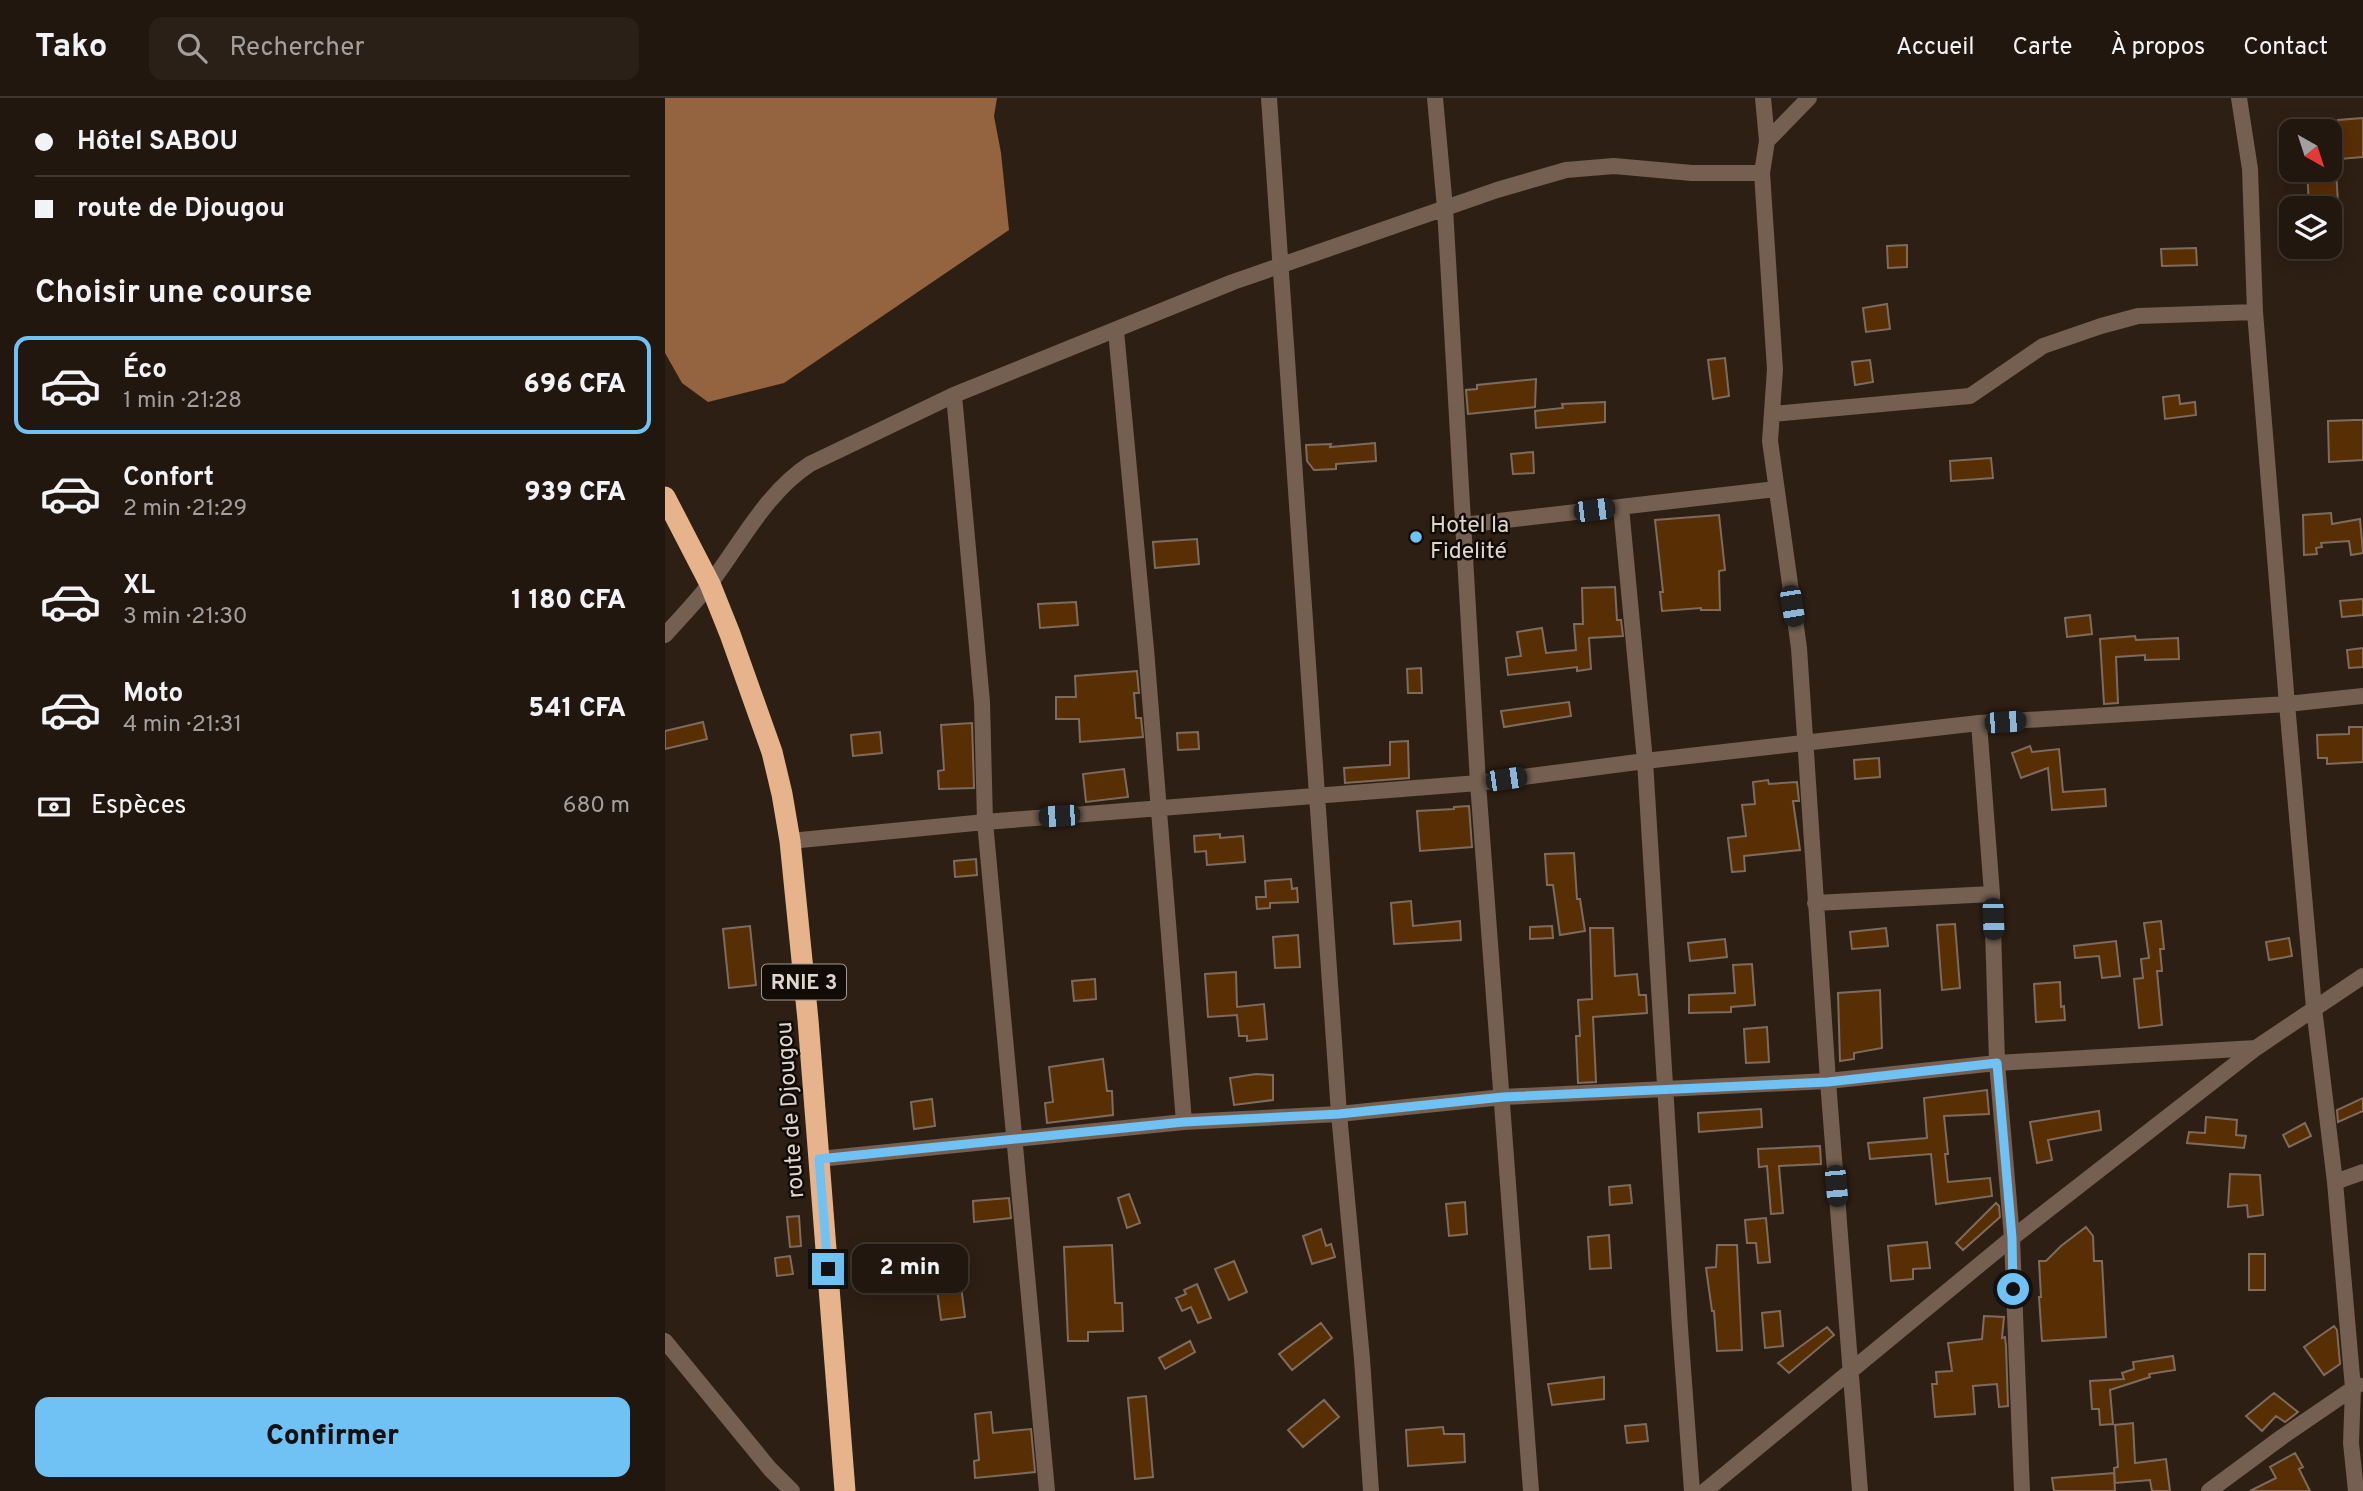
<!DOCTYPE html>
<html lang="fr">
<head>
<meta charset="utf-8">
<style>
	:root { --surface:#22170f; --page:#2a2018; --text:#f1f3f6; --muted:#a29f9e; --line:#3f362f; --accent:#70c1f4 }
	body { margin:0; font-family:Overpass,sans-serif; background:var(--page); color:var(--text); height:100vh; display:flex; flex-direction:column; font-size:26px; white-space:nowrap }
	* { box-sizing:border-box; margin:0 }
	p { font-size:23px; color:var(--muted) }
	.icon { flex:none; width:38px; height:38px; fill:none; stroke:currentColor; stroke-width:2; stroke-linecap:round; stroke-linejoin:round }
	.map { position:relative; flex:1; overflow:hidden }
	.details { display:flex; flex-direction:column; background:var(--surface); width:665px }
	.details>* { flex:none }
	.guide { display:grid; align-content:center; height:154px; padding:0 35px; background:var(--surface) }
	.needle { width:46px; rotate:141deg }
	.buttons { position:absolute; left:1614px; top:21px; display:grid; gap:14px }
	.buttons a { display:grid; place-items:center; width:63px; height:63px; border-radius:14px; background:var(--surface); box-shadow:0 4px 18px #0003,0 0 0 2px var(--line); font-size:35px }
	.end { position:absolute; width:32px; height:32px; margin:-16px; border:9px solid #70c1f4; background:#111; box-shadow:0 0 0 4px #111 }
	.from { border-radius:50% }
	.bubble { position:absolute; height:49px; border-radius:14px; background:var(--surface); box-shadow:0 4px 18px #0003,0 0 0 2px var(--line); font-size:23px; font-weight:800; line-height:49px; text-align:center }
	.car { position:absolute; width:21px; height:42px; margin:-21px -10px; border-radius:9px; box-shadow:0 0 5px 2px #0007; background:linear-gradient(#222 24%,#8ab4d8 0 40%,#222 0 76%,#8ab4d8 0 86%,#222 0) }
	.guide b { display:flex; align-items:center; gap:24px; height:66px; font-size:26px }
	.guide b+b { border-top:2px solid var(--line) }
	.guide i { width:18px; height:18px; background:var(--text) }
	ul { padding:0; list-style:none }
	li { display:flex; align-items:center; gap:21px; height:98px; margin:0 14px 10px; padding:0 21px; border:4px solid transparent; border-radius:14px }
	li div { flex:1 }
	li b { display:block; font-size:26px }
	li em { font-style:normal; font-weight:800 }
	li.selected { border-color:var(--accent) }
	li>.icon { width:63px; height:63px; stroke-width:1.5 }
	h2 { padding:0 35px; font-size:32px; line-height:84px }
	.pay { display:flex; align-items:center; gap:18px; height:77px; padding:0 35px; font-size:26px }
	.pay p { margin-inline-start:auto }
	.button { display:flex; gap:14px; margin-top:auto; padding:14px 35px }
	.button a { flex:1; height:80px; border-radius:14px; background:var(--accent); color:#111; font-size:28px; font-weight:800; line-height:80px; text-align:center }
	header { display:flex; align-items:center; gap:42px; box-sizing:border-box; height:98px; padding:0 35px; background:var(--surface); border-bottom:2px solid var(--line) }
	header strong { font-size:33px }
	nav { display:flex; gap:38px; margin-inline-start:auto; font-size:24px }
	.search { width:490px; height:63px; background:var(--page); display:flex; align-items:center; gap:18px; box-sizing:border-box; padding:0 24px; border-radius:14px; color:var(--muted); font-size:26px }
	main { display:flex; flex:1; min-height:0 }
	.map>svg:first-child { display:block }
</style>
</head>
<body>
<header>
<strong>Tako</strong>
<div class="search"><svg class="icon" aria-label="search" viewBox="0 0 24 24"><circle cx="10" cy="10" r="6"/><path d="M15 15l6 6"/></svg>Rechercher</div>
<nav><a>Accueil</a><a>Carte</a><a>À propos</a><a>Contact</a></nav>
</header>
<main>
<section class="details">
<div class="guide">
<b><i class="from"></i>Hôtel SABOU</b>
<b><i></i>route de Djougou</b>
</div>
<h2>Choisir une course</h2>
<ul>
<li class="selected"><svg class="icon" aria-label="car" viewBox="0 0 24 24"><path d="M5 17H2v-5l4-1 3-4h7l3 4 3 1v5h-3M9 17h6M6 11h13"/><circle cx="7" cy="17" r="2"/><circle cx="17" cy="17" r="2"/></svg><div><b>Éco</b><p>1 min · 21:28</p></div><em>696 CFA</em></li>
<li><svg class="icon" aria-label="car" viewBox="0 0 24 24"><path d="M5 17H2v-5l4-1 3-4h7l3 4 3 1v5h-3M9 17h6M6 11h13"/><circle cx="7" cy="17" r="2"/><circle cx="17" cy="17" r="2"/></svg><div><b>Confort</b><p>2 min · 21:29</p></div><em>939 CFA</em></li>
<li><svg class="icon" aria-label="car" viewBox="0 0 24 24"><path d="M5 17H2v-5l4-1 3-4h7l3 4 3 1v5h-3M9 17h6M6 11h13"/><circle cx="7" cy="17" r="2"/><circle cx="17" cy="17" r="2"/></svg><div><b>XL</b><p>3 min · 21:30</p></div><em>1 180 CFA</em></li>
<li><svg class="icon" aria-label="car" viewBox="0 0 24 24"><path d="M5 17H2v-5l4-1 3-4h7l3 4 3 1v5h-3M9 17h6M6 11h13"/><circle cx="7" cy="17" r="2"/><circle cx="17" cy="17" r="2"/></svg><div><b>Moto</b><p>4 min · 21:31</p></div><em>541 CFA</em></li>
</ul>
<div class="pay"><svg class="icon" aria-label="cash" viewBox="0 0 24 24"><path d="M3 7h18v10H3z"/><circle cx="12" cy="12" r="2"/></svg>Espèces<p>680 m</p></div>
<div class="button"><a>Confirmer</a></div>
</section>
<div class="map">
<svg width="1698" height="1393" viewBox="0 0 1698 1393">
	<rect width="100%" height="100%" fill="#2e1f14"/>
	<path fill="#93643f" d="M0 0H332L329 18 336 55 344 132 119 285 43 304 17 285 0 255Z"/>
	<path fill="#582e05" stroke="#7e6b5e" stroke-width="2" d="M1698 20V59L1675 61 1673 22Z
		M1642 72H1671L1673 105 1644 107Z
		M1242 147V169L1223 170 1222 148Z
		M1531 150 1532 167 1497 168 1496 151Z
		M1222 206 1225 231 1201 234 1198 210Z
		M1060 260 1064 298 1048 301 1043 262Z
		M1205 262 1208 284 1190 287 1187 264Z
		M871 281 870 309 803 316 801 292 812 291V287Z
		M1514 297 1515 306 1530 304 1531 317 1500 321 1498 299Z
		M940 304V324L871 330 870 313 898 310 897 306Z
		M1690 322H1698V362L1664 364 1663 323Z
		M710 345 711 363 671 366V371L649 372 642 363 641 347 666 346 665 349Z
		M868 354 869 375 848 376 846 356Z
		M1326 360 1328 380 1286 383 1285 363Z
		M1666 415 1667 426 1695 421 1698 455 1686 457 1684 443 1656 445 1657 449 1651 450 1652 456 1639 457 1638 417Z
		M1054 417 1060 472 1054 473 1055 512H1036V510L997 513 995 494H998L990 422Z
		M532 441 534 466 490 470 488 444Z
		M950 489 952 522H956L958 538 924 540 926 571 912 573V569L843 577 841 560 856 558 852 534 877 530 881 555 911 552 909 526H918L917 490Z
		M1698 501V517L1677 519 1675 503Z
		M411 504 413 527 375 530 373 506Z
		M1425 517 1427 536 1402 539 1400 520Z
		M1470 538 1471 542 1513 540 1514 561 1480 562V557L1451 559 1453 605 1439 606 1435 541Z
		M1698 550V569L1684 570 1682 552Z
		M756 570 757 595H743L742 571Z
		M472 573 474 595H469L471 620H476L478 639 415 644 414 621H391V599H411L410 578Z
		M904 604 906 618 839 629 836 613Z
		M38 624 42 641 0 651V633Z
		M307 625 309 690 274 691 273 673 279 672 276 627Z
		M1684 629H1698V664L1662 666V660H1653L1652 637 1684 636Z
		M215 634 217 655 188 658 186 637Z
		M533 634 534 651 513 652 512 635Z
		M743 643 744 680 680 685 679 670 725 667V644Z
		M1365 648 1367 654 1394 651 1398 694 1440 691 1441 708 1387 712 1383 670 1356 680 1347 655Z
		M1214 660 1215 679 1190 681 1189 662Z
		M459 671 463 699 421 704 418 676Z
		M1103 682 1104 686 1132 684 1134 703H1128L1135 752 1079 758 1080 773 1067 774 1063 740 1081 738 1077 707 1090 706 1088 684Z
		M804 708 807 749 755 753 752 713 789 711V709Z
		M555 736V740L578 738 580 764 542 767 541 753 530 754 529 738Z
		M909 755 912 801H915L920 833 895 837 888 787H882L880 756Z
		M311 761 312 777 290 779 289 763Z
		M626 781 627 791 632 790 633 804 605 805V810L592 811 591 799H601L600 783Z
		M746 803 748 828 795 823 796 842 729 846 726 805Z
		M1496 823 1499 851H1495L1497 873H1492L1497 927 1474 930 1469 881 1478 880 1476 861 1484 860 1479 825Z
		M1290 826 1295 890 1277 892 1272 827Z
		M85 828 91 887 64 890 58 831Z
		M887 828 888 840 865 841V829Z
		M925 830H948L950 878 972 876 974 897H981L982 915 928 919 931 984 913 985 911 938H915L913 902 927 901Z
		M1221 830 1223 848 1187 851 1185 834Z
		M633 837 635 869 610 870 608 839Z
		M1624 840 1627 858 1604 862 1601 844Z
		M1060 841 1062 859 1025 863 1023 845Z
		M1451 843 1455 878 1437 880 1434 858 1410 860 1409 848Z
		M1087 866 1090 907 1066 909V914L1024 915V897L1070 895 1068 867Z
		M571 874 572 909 599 906 602 941 582 943V938H574L572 917 543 919 540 876Z
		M430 881 431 901 409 903 407 883Z
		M1395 884 1396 909 1399 908 1400 922 1371 924 1369 886Z
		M1215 892 1217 950 1189 955V961L1175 963 1173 895Z
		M1102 929 1104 964 1081 965 1079 931Z
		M438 961 442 993H447L448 1017 382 1025 380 1005 388 1004 384 969Z
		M591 976 608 977V1002L569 1007 565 980Z
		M1322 992 1324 1016 1279 1018 1283 1056H1280L1283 1084 1325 1080 1327 1098 1271 1106 1266 1056 1205 1061 1203 1045 1262 1040 1259 1000Z
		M1698 1000V1013L1673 1024 1672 1012Z
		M267 1001 270 1028 249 1031 246 1004Z
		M1096 1011 1097 1029 1034 1034 1033 1015Z
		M1434 1013 1436 1032 1383 1042 1387 1062 1372 1065 1365 1024Z
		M1541 1019 1572 1022 1571 1037 1581 1038 1579 1050 1522 1045 1524 1034 1540 1035Z
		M1640 1025 1646 1038 1624 1049 1618 1037Z
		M1155 1048 1156 1066 1114 1068 1118 1115 1106 1116 1102 1068 1094 1069 1093 1051Z
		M1565 1076 1595 1077 1598 1117 1583 1119 1582 1107 1563 1109Z
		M965 1087 967 1105 945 1107 944 1089Z
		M464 1096 475 1125 462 1130 453 1100Z
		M344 1100 346 1120 309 1124 308 1103Z
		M800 1104 802 1136 784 1138 781 1106Z
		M1331 1105 1334 1108 1335 1119 1298 1152 1291 1145Z
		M134 1118 136 1148 125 1149 122 1119Z
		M1101 1120 1105 1164 1093 1165 1091 1145H1082L1080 1122Z
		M1421 1129 1428 1138 1429 1163H1437L1441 1239 1377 1243 1374 1199H1376L1374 1163H1381L1396 1148Z
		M656 1131 661 1148 666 1146 670 1159 647 1166 638 1138Z
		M944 1137 946 1170 925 1171 923 1139Z
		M1262 1144 1265 1170 1248 1171V1181L1226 1183 1223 1148Z
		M447 1147 450 1205H457L458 1233 423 1234V1243H403L399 1149Z
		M1052 1147H1072L1077 1252 1052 1253 1049 1213H1047L1041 1170 1051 1169Z
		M1584 1156H1600V1192H1584Z
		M125 1158 128 1176 112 1178 110 1160Z
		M569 1163 582 1194 564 1202 550 1171Z
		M295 1180 300 1219 276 1222 271 1183Z
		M532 1186 546 1220 533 1225 526 1209 517 1213 511 1200 521 1196 519 1192Z
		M1115 1213 1118 1248 1100 1250 1097 1215Z
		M1319 1218 1339 1219 1337 1240 1340 1239 1341 1248 1343 1308 1334 1309 1332 1286 1308 1288 1310 1316 1270 1319 1267 1286H1272L1271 1274 1287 1273 1283 1245 1317 1241Z
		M656 1225 667 1240 627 1272 614 1256Z
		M1669 1228 1672 1232 1675 1266 1659 1277 1639 1249Z
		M1162 1229 1169 1237 1124 1275 1113 1265Z
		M525 1243 530 1254 500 1271 494 1260Z
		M1508 1258 1510 1272 1484 1276 1485 1279 1445 1292 1448 1326 1435 1327 1434 1311H1427L1425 1283 1459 1281 1457 1275 1469 1271 1468 1264Z
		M939 1279V1301L887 1307 883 1286Z
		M1609 1295 1633 1314 1620 1324 1611 1318 1597 1333 1581 1318Z
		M481 1298 488 1379 470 1381 463 1300Z
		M659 1302 674 1319 638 1349 623 1332Z
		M326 1314 328 1335 366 1331 370 1374 310 1380 309 1363 314 1362 310 1316Z
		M1468 1325 1470 1365 1501 1361 1505 1393H1487L1485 1382 1450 1385 1449 1370 1453 1369 1450 1327Z
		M981 1326 983 1343 962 1345 960 1328Z
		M778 1329 779 1336H799L800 1364 743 1368 741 1332Z
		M1630 1355 1638 1369 1634 1371 1645 1393H1585L1611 1380 1605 1369Z
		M1449 1375 1450 1393H1389L1387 1380Z"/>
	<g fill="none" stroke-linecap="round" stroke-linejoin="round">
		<path stroke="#745f50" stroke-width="16" d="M604 0 674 1016 697 1261 706 1393
			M770 0 780 110 813 685 866 1393
			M1098 0 1102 43 1097 75 1110 271 1105 343 1134 550 1163 983 1195 1393
			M1574 0 1585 71 1590 214 1622 606 1649 910 1670 1084 1688 1290 1686 1345 1691 1393
			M1102 43 1144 0
			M451 233 481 551 519 1024
			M289 297 317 604 320 724 382 1393
			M1108 316 1305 298 1378 248 1436 228 1473 218 1590 214
			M956 409 980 663 1015 1230 1027 1393
			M798 427 1111 391
			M0 537C16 519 33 502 47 483 77 443 102 394 145 366L289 297 568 184 832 92 901 72 949 68 1027 75H1097
			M1314 625 1327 796 1332 965 1347 1140 1357 1393
			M125 743 320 724 813 685 980 663 1314 625 1622 606 1698 598
			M1150 805 1327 796
			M154 1061 519 1024 674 1016 838 999 1163 983 1332 965 1591 950
			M1670 1084 1698 1074
			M0 1243 105 1371 127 1393
			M1040 1393 1347 1140 1591 950 1698 878
			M1544 1393 1617 1339 1693 1287"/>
		<path stroke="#e7b38c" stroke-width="21" d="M0 399 45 486 65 536 107 654 117 696 125 743 143 922 180 1393"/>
	</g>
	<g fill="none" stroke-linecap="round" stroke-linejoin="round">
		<path stroke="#70c1f4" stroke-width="9" d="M163 1171 154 1061 519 1024 674 1016 838 999 1163 984 1332 965 1347 1140 1348 1191"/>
	</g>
	<circle fill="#70c1f4" stroke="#110b06" stroke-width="2.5" cx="751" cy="439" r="7"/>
	<g text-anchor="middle" stroke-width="5" stroke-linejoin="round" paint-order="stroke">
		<rect fill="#110b06" stroke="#a29992" stroke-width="2" x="97" y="866.5" width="84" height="35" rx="5"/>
		<g font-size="21" font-weight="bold" fill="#e0d6ce">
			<text x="139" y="891">RNIE 3</text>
		</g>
		<g font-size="23" fill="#e0d6ce" stroke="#110b06" text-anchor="start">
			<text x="765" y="434">Hotel la<tspan x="765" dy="26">Fidelité</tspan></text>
		</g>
		<g font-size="23" fill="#e0d6ce" stroke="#110b06">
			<text transform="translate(124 1012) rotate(-94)" y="8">route de Djougou</text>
		</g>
	</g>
</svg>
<div class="buttons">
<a><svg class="needle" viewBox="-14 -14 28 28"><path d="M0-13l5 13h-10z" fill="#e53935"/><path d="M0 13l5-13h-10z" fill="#a29f9e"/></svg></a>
<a><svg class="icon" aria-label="layers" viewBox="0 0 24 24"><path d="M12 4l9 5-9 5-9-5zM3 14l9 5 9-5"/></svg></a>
</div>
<i class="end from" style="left:1348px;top:1191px"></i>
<i class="end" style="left:163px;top:1171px"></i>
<div class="bubble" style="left:187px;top:1146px;width:116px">2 min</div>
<i class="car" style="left:929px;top:412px;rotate:83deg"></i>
<i class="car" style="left:1127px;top:508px;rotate:171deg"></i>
<i class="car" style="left:1340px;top:624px;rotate:86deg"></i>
<i class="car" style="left:841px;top:681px;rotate:82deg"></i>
<i class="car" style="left:394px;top:718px;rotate:266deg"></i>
<i class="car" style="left:1328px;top:821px;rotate:178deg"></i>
<i class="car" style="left:1171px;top:1088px;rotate:175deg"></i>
</div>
</main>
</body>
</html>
